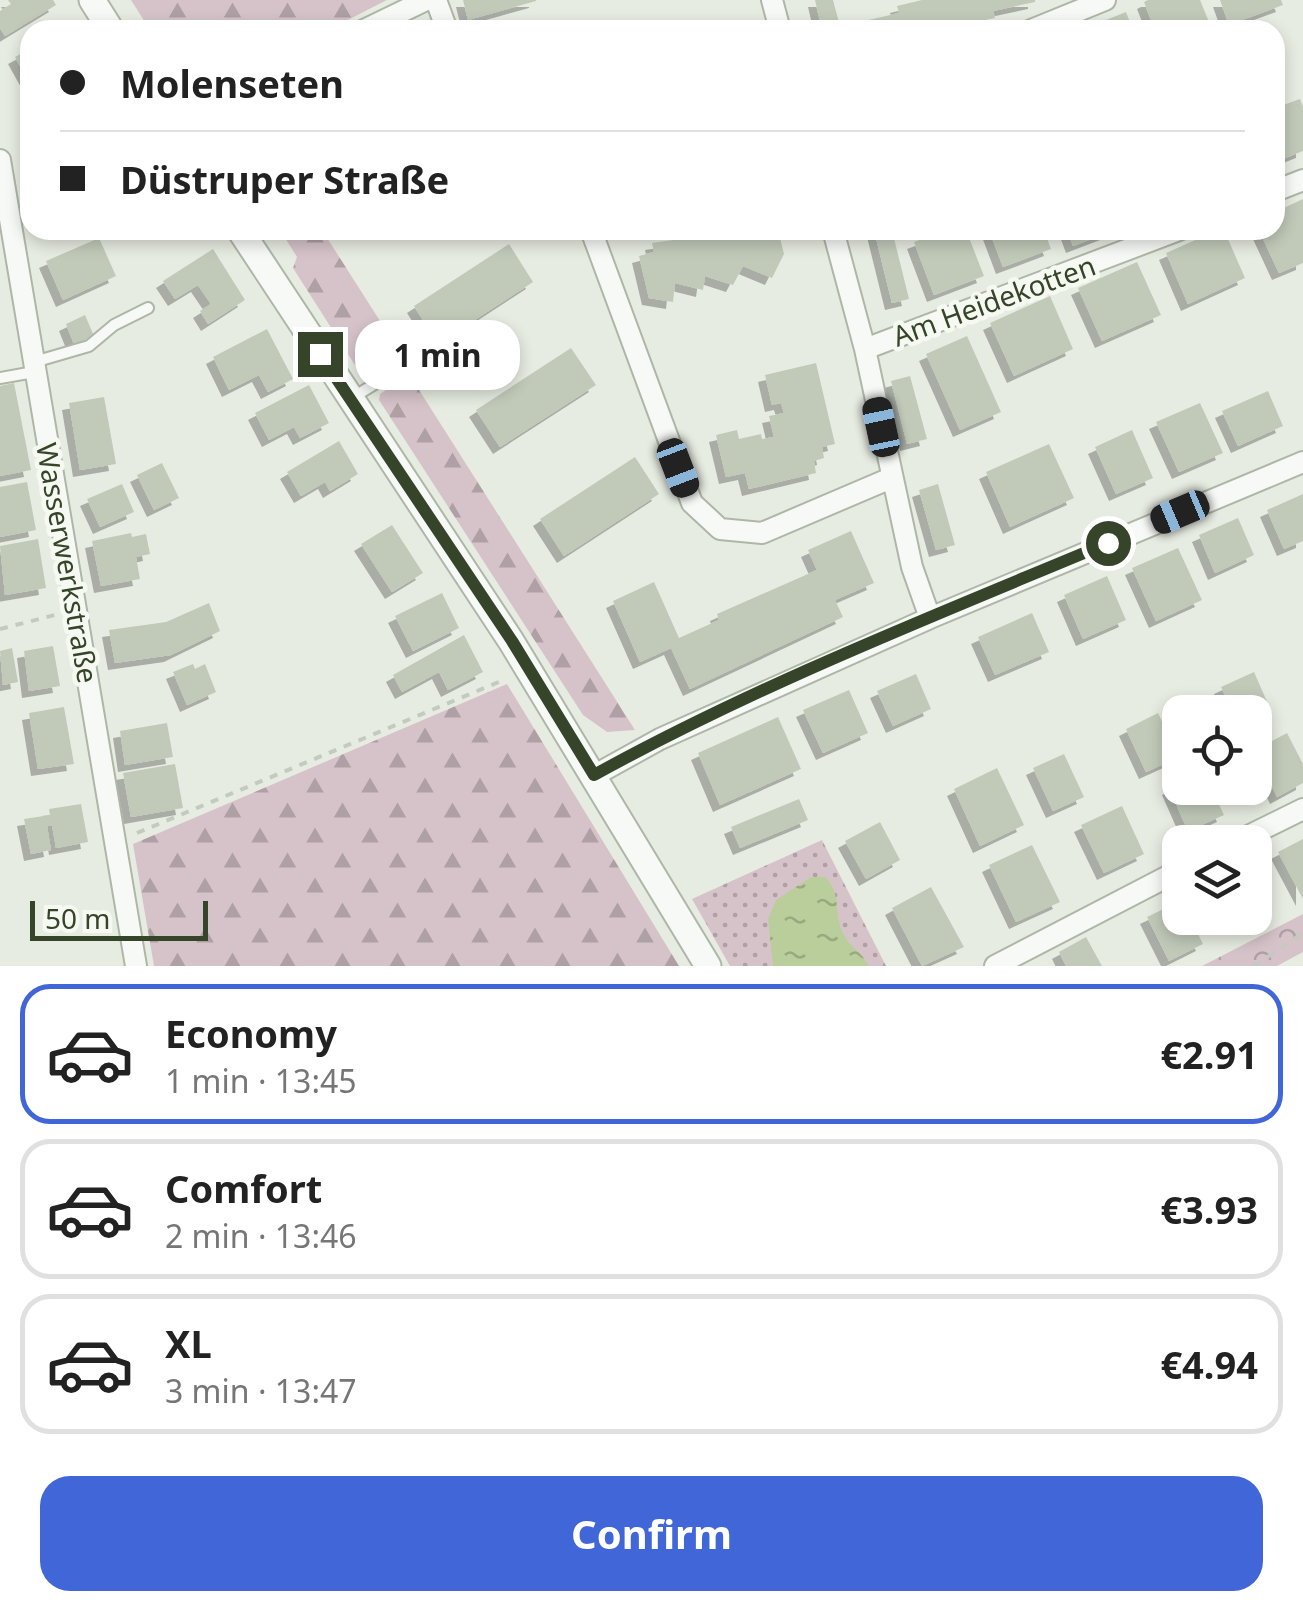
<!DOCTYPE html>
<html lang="en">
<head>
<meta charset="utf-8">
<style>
	:root { --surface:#fff; --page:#f6f6f6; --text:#222; --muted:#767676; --line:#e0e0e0; --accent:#4066d8 }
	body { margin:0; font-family:"Noto Sans",sans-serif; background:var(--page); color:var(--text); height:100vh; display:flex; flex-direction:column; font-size:38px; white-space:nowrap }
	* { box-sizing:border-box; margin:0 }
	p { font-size:32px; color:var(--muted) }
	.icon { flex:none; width:55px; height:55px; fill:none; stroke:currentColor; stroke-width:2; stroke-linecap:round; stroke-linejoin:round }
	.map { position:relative; height:966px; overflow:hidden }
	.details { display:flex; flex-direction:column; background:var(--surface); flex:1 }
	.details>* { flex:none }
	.banner { position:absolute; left:20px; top:20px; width:1265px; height:220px; border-radius:30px; box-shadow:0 5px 15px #0003; display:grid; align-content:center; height:220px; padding:0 40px; background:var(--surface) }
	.tools { position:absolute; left:1162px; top:695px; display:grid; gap:20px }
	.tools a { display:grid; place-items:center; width:110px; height:110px; border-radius:20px; background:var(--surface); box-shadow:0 5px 15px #0003; font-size:50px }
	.scale { position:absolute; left:30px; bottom:25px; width:178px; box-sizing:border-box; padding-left:10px; border:5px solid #364529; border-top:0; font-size:28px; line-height:35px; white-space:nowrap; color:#364529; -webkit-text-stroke:8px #f6f9f2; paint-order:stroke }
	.end { position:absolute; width:45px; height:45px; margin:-22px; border:12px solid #364529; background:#fff; box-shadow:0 0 0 5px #fff }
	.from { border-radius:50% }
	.bubble { position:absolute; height:70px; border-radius:30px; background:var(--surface); box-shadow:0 5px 15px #0003; font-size:32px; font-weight:700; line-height:70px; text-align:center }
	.car { position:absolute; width:30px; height:60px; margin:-30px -15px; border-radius:12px; box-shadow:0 0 8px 2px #0007; background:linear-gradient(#222 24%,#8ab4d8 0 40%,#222 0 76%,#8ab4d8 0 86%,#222 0) }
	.banner b { display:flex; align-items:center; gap:35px; height:95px; font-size:38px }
	.banner b+b { border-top:2px solid var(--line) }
	.banner i { width:25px; height:25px; background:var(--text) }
	ul { padding:18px 0 0; list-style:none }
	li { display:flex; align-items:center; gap:30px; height:140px; margin:0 20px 15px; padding:0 20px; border:5px solid var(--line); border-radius:30px }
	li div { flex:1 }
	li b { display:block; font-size:38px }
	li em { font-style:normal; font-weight:700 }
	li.active { border-color:var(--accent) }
	li>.icon { width:90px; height:90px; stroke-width:1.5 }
	.primary-button { display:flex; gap:20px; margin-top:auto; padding:20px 40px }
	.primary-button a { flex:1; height:115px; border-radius:30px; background:var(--accent); color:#fff; font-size:40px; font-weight:700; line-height:115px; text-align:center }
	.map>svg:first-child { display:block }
</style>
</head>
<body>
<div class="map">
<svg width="1303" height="966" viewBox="0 0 1303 966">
	<defs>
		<pattern id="grass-dots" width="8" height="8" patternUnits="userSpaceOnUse" patternTransform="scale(2.5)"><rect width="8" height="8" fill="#d6c3ca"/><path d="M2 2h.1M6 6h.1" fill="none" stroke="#aea0a4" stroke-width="1.8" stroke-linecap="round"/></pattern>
		<pattern id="forest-firs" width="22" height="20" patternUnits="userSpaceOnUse" patternTransform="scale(2.5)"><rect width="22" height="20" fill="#d6c3ca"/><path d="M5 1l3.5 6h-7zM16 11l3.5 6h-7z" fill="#aea0a4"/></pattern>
		<pattern id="park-crowns" width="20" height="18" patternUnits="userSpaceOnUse" patternTransform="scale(2.5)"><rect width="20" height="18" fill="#d6c3ca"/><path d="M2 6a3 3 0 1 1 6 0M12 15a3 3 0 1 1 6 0" fill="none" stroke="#aea0a4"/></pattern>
		<pattern id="water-ripples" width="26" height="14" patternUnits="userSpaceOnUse" patternTransform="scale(2.5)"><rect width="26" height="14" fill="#b9ce9b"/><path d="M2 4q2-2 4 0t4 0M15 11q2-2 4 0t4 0" fill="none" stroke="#97a97e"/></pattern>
		<filter id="shadow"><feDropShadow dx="-7" dy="7" stdDeviation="0" flood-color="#0004"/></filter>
	</defs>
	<rect width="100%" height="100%" fill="#e7ece2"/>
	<path fill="url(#grass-dots)" d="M822 840 886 966H730L692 899Z"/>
	<path fill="url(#forest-firs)" d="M131 0H387L328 30H150Z
		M280 230H322L396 346 394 359 370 375 360 373 293 268 297 257Z
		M402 379 414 382 635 730 607 732 583 715 379 400 380 394Z
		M507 684 679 966H154L133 844Z"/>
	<path fill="url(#park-crowns)" d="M1303 914V952L1277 966H1202Z"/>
	<path fill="url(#water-ripples)" d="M811 877H826C842 896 833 911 843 933 848 946 863 953 869 966H773L768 919 776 900Z"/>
	<path fill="#c1cab9" filter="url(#shadow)" d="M8 0H53L56 5 5 36 0 28V11L11 4Z
		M463 0H536V1L468 20Z
		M815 0H833L841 30H822Z
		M922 0H1035V2L993 11 995 18 950 27 951 30H856L855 23 899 13 897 6Z
		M1148 0H1200L1211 27 1155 30 1144 2Z
		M1220 0H1281L1283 5 1229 25Z
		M1126 12 1133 30H1081Z
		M30 49V84L15 57Z
		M1300 99 1303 107V151L1275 162V108Z
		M1303 199V263L1279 273 1259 230H1275V212Z
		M715 230H778L784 254 772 278 743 266 733 285 705 276 703 290 675 283 673 302 649 298 639 256 654 252 652 243 716 234Z
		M874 230H892L909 299 892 303Z
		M947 230H966L984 276 934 295 914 242Z
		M989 230H1044L1051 249 1003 267Z
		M1067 230H1115L1073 246Z
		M1218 230H1224L1245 278 1188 304 1166 253Z
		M99 238 116 276 63 300 46 261Z
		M509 244 533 282 438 344 414 306Z
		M213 249 245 300 208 324 200 311 211 304 198 285 175 299 163 281Z
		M1137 262 1161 315 1102 341 1078 288Z
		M1050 296 1073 349 1014 376 990 323Z
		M85 315 94 336 74 344 66 324Z
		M267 329 293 379 268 392 259 375 229 390 213 357Z
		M967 336 1001 412 960 430 926 354Z
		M571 348 596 385 500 447 476 410Z
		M816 363 835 444 822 447 824 458 814 461 816 473 749 489 745 473 726 477 716 435 737 430 739 439 761 434 762 439 774 437 769 416 784 413 781 403 772 405 765 375Z
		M910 376 927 439 907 444 891 381Z
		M14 383 31 470 0 476V386Z
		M309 385 329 423 300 438 294 427 269 440 255 413Z
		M1268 391 1283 426 1238 446 1222 411Z
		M104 397 116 464 80 470 69 403Z
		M1200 403 1223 453 1179 472 1156 422Z
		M1132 430 1153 478 1116 494 1095 447Z
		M339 441 358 474 330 491 325 482 301 496 287 472Z
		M1049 444 1074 498 1010 527 986 472Z
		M635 457 659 494 564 556 540 519Z
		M162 463 179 498 154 510 137 475Z
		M27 482 36 530 0 537V487Z
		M122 484 134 512 100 527 87 499Z
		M938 484 955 545 936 550 919 490Z
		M1303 494V541L1284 549 1267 510Z
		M1238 518 1254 555 1215 573 1199 535Z
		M392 525 423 573 392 592 361 544Z
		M851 531 874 583 835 600 843 617 690 689 671 648 640 662 613 601 654 582 679 638 719 620 717 614 817 570 808 550Z
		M131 533 132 537 146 534 150 554 136 557 140 579 101 586 92 541Z
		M38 539 46 588 5 595 0 546Z
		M1178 548 1202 600 1156 621 1132 568Z
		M1107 576 1126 620 1083 639 1064 595Z
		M442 593 459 628 413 651 395 616Z
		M209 603 220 631 171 655 115 663 109 630 166 622Z
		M1032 613 1049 652 995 675 978 637Z
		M464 635 483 672 448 690 439 672 402 692 393 675Z
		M53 646 60 686 29 691 24 651Z
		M12 648 18 682 3 685 0 651Z
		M193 664 195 669 205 664 216 692 187 705 173 672Z
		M1254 672 1272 713 1255 721V712H1233L1221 687Z
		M916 674 931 709 893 726 877 691Z
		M849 690 868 733 823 753 803 710Z
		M64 707 74 764 38 769 29 713Z
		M1158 713 1179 757 1146 772 1126 729Z
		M778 717 801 769 720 805 698 753Z
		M167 723 173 757 125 765 120 731Z
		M1287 733 1303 764V783L1277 797 1255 750Z
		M1064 754 1084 797 1053 811 1033 768Z
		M175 764 183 808 131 817 123 773Z
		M997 768 1024 825 980 846 954 789Z
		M1180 783V788H1211L1224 815 1188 831 1169 788Z
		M799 799 808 820 740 848 731 827Z
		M81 804 88 842 56 848 52 825 47 826 51 850 31 854 24 819 50 815 49 809Z
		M1122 806 1144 854 1104 873 1081 825Z
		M880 822 900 860 866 879 845 841Z
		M1303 839V899L1278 852Z
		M1032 845 1060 902 1016 922 989 865Z
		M931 887 964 947 922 966 892 908Z
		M1180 901V918H1190L1203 944 1169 961 1147 917Z
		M1086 937 1102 966H1066L1059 952Z"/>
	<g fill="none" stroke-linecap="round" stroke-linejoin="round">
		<g stroke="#aeb7a7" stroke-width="14">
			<path id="service" d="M34 362 89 346 114 325 148 308
				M0 378 34 372
				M352 398 415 359"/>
		</g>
		<g stroke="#aeb7a7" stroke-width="24">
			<path id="minor" d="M436 0 447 30
				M772 0 780 30
				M364 30 426 0
				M1031 30 1105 0
				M0 160 136 966
				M1275 191 1303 180
				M591 230 692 503 720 529 762 533 891 478
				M833 230 865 349 912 567 930 618
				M865 349 1179 230
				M595 775 660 739 930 618 1303 462
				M1236 842 1303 809
				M995 966 1180 870"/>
		</g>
		<g stroke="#aeb7a7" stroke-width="29">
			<path id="tertiary" d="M92 0 111 30
				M240 230 511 641 708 966"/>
		</g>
		<path stroke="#c5cac1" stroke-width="4" stroke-dasharray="8 8" stroke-linecap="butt" d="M0 629 55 615
			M137 833 506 679
			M1254 966 1303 933"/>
		<use href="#service" stroke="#f7f9f6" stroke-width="10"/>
		<use href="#minor" stroke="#f7f9f6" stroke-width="20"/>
		<use href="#tertiary" stroke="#f7f9f6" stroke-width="25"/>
	</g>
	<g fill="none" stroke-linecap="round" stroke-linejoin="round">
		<path stroke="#364529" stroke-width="12" d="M320 354 512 641 594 775C759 684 936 615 1108 543"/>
	</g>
	<g text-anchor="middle" stroke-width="9" stroke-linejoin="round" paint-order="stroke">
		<g font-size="28" fill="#364529" stroke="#f6f9f2">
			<text transform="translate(994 301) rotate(-20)" y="10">Am Heidekotten</text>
			<text transform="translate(67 563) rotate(80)" y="10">Wasserwerkstraße</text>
		</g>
	</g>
</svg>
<div class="tools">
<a><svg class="icon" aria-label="locate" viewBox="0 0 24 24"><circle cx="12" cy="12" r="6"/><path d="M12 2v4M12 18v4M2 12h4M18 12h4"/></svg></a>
<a><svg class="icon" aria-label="layers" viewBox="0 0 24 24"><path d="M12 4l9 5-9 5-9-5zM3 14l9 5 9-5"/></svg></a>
</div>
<div class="scale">50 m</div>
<i class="end from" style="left:1108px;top:543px"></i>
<i class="end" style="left:320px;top:354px"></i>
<div class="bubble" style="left:355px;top:320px;width:165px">1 min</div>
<i class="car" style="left:881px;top:427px;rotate:348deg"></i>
<i class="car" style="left:678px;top:468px;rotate:159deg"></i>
<i class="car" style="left:1180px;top:512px;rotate:247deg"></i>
<div class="banner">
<b><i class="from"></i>Molenseten</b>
<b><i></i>Düstruper Straße</b>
</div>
</div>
<section class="details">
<ul>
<li class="active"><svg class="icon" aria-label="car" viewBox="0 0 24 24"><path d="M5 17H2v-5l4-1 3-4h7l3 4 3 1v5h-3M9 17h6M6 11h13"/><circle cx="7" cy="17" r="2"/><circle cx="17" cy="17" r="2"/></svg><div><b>Economy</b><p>1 min · 13:45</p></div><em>€2.91</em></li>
<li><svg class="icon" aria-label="car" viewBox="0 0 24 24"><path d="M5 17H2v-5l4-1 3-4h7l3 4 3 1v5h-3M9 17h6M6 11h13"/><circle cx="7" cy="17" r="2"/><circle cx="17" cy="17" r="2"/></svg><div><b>Comfort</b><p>2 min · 13:46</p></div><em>€3.93</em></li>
<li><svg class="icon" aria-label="car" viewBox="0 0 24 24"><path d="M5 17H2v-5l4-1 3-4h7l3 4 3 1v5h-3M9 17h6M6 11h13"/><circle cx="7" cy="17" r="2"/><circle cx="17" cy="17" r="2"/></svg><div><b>XL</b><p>3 min · 13:47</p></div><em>€4.94</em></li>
</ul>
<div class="primary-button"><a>Confirm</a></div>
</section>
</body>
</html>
